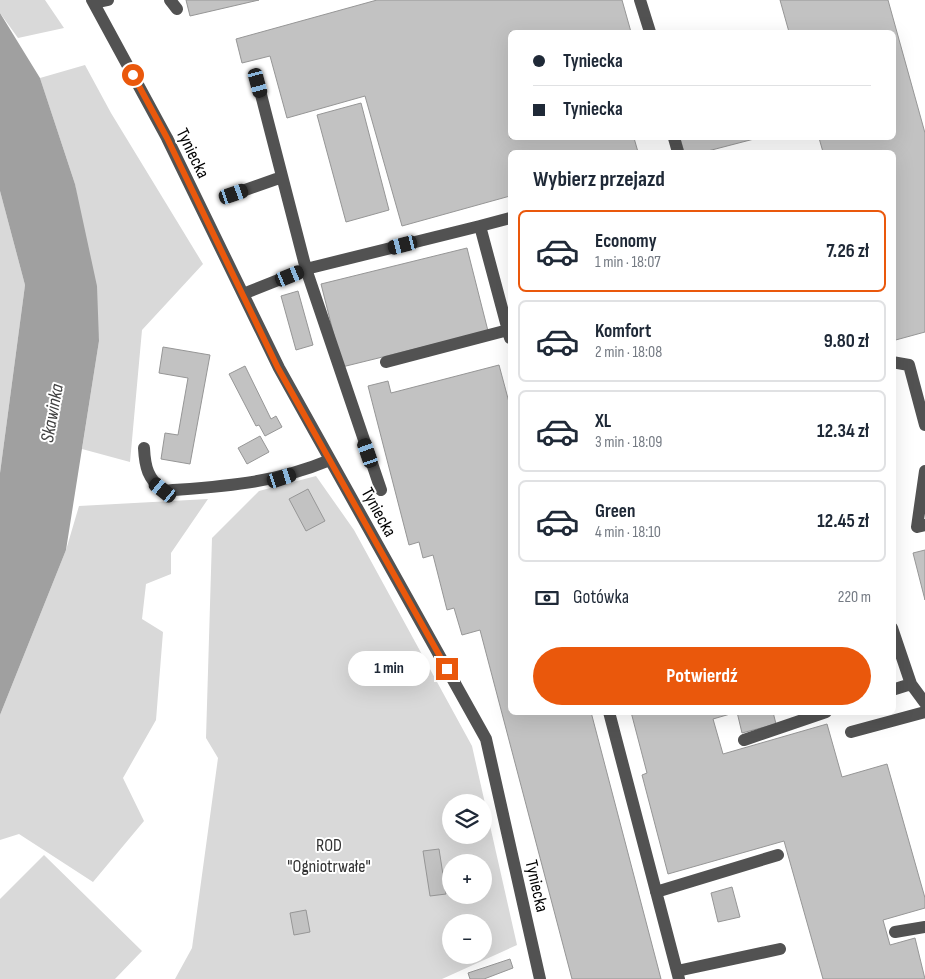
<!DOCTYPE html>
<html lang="pl">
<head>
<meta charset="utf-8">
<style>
	:root { --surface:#fff; --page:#f6f6f7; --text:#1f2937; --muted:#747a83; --line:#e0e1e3; --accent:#ea580c }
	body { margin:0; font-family:"Sofia Sans Condensed",sans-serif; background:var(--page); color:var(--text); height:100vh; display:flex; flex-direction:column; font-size:19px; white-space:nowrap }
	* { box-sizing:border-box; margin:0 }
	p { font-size:16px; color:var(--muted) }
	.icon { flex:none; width:28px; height:28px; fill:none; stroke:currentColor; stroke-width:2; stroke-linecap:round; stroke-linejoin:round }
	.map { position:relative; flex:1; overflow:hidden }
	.panel { position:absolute; left:508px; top:150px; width:388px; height:565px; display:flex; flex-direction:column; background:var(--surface); border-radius:8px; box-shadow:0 5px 20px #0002 }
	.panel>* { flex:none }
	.hud { position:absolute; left:508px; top:30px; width:388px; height:110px; border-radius:8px; box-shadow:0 5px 20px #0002; display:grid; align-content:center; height:110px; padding:0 25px; background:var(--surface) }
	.fabs { position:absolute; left:442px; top:794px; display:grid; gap:10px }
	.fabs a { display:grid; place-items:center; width:50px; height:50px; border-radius:50%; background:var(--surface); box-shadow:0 5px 20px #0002; font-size:25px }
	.end { position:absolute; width:22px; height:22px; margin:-11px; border:6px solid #ea580c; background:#fff; box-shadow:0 0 0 2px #fff }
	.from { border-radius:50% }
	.bubble { position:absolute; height:35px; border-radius:18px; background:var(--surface); box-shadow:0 5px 20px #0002; font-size:16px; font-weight:700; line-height:35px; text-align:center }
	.car { position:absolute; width:15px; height:30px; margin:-15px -8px; border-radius:6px; box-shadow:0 0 4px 1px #0007; background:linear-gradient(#222 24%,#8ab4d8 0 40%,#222 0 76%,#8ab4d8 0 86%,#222 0) }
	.hud b { display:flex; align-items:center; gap:18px; height:48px; font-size:19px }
	.hud b+b { border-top:1px solid var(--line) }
	.hud i { width:12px; height:12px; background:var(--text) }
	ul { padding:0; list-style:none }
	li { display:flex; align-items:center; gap:15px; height:82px; margin:0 10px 8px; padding:0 15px; border:2px solid var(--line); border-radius:8px }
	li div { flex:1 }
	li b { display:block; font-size:19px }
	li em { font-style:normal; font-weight:700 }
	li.on { border-color:var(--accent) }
	li>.icon { width:45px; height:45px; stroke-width:1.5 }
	h2 { padding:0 25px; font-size:22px; line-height:60px }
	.pay { display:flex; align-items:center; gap:12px; height:55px; padding:0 25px; font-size:19px }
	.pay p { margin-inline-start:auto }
	.button { display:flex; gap:10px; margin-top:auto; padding:10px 25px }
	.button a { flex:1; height:58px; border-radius:30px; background:var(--accent); color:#fff; font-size:20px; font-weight:700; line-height:58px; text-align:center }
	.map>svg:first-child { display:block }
</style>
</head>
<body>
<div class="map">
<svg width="925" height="979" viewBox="0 0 925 979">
	<rect width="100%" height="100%" fill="#fff"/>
	<path fill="#d9d9d9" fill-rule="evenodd" d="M0 0H45L64 28 18 38 0 13Z
		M85 65 111 113 203 264 142 330 130 462 82 449 99 341 75 184 40 78Z
		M0 191 25 285 0 473Z
		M316 476 354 530 472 746 517 945 442 979H175L192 948 218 758 206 738 212 538 259 491ZM451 802H484V835H451ZM451 862H484V895H451ZM451 922H484V955H451Z
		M208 499 171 553V574L146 584 142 619 163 632 156 720 123 778 144 821 93 882 19 834 0 840V715L66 550 79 506Z
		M44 855 142 951 115 979H0V899Z"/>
	<path fill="#a0a0a0" d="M0 13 40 78 75 184 97 286 99 341 66 550 0 715V473L25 285 0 191Z"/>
	<path fill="#c2c2c2" stroke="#969696" d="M186 0H259L190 16Z
		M377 0H622L631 32H510V138H634L638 152H510V196L402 226 365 96 287 118 270 56 242 63 236 39Z
		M780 0H888L925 133V332L892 341V152H823L819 138H892V32H789Z
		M361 103 389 210 346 222 317 115Z
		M680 138H754V139L704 152H684Z
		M467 248 488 331 342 367 321 284Z
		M298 291 313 345 296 350 281 296Z
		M163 347 210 355 190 464 161 459 165 433 178 435 188 378 159 373Z
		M499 365 510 406V712H591L661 979H572L480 630 462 635 454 608 447 610 433 555 423 558 419 542 409 545 368 386 388 381 391 393Z
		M245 366 271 419 276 416 282 427 265 436 259 425 256 426 229 374Z
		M260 436 269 452 247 464 238 448Z
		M308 489 325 521 306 531 289 499Z
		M925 550V600L913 553Z
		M631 712H737L713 719 723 754 827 724 842 777 887 764 925 898V908L883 920 890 945 915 938 925 979H823L784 841 668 874 642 775 647 773Z
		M737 712H773L776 724 742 733Z
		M439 849 446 894 430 896 423 851Z
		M732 887 740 917 718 922 711 893Z
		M306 910 310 932 294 935 290 913Z
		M510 959 513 968 484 979H470L468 973Z"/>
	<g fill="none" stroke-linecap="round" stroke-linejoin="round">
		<path stroke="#525252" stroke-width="12" d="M92 0 167 138 279 368 486 739 540 979
			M170 0 177 9
			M640 0 650 32
			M94 3 108 0
			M674 138 678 152
			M234 194 282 177
			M510 218 480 226 510 338
			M243 294 306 269 258 83
			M386 362 508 330
			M892 362 909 365 925 425
			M144 448C145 468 148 478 163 491 225 486 272 484 330 460
			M925 471 917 527 925 525
			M381 490 306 269 480 226
			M892 628 911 684
			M892 690 911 684 925 703
			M609 712 679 979
			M851 732 925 712
			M744 740 826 712
			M656 892 778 855
			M895 932 925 927
			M677 971 780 949"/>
	</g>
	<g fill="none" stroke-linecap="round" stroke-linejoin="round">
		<path stroke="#ea580c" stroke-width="6" d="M133 75 167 138 278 368 447 669"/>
	</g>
	<g text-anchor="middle" stroke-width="4" stroke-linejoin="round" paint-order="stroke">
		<g font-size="18" fill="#000" stroke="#fff">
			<text transform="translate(193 153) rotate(64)" y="6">Tyniecka</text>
			<text transform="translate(379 512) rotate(61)" y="6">Tyniecka</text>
			<text transform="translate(537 886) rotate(77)" y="6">Tyniecka</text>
		</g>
		<g font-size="18" fill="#303030" stroke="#fff">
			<text x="329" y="851">ROD<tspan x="329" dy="21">"Ogniotrwałe"</tspan></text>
		</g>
		<g font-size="19" font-style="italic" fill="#414141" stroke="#fff">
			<text transform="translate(51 413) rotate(-80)" y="7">Skawinka</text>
		</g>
	</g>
</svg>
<div class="fabs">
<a><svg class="icon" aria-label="layers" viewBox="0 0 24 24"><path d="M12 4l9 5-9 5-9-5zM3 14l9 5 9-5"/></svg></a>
<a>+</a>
<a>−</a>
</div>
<i class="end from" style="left:133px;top:75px"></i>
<i class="end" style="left:447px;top:669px"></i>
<div class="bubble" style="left:348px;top:651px;width:82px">1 min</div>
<i class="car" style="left:258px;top:83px;rotate:165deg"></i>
<i class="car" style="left:234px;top:194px;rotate:71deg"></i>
<i class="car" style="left:403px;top:245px;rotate:256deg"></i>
<i class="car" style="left:290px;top:276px;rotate:68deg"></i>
<i class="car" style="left:368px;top:453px;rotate:341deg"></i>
<i class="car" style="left:282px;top:478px;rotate:72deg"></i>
<i class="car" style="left:163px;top:490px;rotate:309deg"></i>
<div class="hud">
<b><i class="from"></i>Tyniecka</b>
<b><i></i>Tyniecka</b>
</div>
<section class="panel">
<h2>Wybierz przejazd</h2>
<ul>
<li class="on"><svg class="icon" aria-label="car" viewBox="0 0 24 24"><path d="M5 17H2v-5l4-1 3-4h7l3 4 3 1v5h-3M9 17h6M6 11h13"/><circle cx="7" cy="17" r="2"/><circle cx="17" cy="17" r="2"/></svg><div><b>Economy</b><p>1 min · 18:07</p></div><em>7.26 zł</em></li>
<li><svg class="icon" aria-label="car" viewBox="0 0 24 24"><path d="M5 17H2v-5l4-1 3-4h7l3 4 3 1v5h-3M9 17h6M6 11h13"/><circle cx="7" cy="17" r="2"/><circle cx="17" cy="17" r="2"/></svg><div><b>Komfort</b><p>2 min · 18:08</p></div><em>9.80 zł</em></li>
<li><svg class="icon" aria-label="car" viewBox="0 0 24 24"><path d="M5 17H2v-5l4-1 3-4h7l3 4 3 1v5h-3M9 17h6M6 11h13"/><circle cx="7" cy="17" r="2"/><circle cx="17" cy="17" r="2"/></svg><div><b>XL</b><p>3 min · 18:09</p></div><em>12.34 zł</em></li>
<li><svg class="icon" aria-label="car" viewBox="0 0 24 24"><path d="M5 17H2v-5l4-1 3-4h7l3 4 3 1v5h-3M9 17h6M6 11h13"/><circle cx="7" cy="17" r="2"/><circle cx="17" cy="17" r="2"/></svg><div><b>Green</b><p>4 min · 18:10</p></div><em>12.45 zł</em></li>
</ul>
<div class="pay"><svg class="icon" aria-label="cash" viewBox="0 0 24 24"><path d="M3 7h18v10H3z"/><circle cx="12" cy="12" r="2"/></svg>Gotówka<p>220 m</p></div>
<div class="button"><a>Potwierdź</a></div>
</section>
</div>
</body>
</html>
